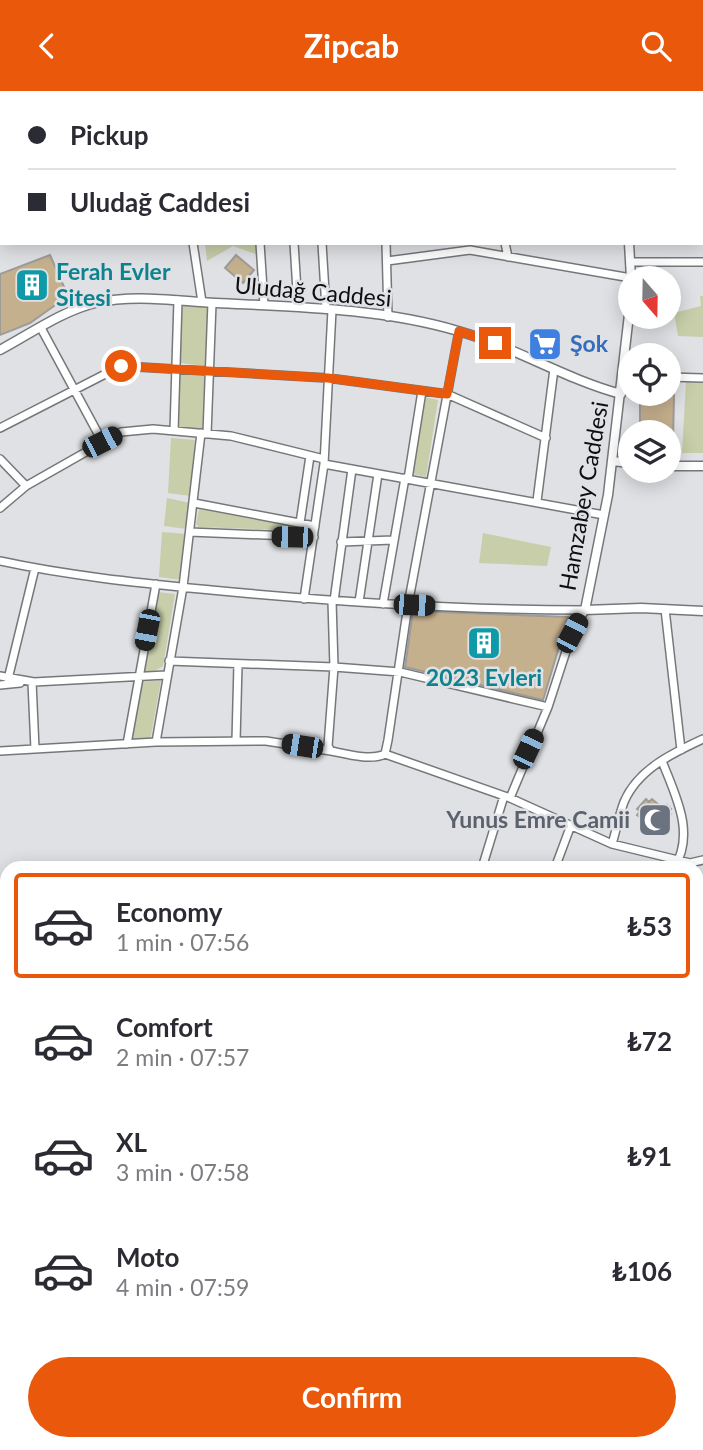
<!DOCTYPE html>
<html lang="en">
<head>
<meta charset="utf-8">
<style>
	:root { --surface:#fff; --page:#f7f7f7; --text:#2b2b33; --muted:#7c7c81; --line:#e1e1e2; --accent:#ea580c }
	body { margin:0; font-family:Lato,sans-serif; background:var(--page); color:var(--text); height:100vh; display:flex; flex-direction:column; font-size:26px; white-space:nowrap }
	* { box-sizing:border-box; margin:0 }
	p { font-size:23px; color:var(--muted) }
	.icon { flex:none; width:38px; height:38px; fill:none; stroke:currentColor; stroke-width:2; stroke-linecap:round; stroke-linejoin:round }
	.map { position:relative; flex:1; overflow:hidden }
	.side { position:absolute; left:0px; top:770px; width:704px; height:590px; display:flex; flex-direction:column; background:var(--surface); border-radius:21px 21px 0 0; box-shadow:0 4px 18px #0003 }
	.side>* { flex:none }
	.guide { position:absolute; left:0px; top:0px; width:704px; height:154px; box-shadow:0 4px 18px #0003; display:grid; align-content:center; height:154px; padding:0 28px; background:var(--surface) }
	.needle { width:46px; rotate:160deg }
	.controls { position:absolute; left:618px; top:175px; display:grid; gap:14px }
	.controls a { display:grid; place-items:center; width:63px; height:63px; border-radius:50%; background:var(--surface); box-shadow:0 4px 18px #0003; font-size:35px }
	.end { position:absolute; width:32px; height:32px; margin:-16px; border:9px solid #ea580c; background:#fff; box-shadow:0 0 0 4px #fff }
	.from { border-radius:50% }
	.car { position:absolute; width:21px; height:42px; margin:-21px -10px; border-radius:9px; box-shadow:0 0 5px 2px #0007; background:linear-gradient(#222 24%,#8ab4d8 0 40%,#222 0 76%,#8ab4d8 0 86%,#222 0) }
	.guide b { display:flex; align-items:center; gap:24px; height:66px; font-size:26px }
	.guide b+b { border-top:2px solid var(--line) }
	.guide i { width:18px; height:18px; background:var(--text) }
	ul { padding:12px 0 0; list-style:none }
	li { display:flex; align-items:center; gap:21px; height:105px; margin:0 14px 10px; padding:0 14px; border:4px solid transparent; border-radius:7px }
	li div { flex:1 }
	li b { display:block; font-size:26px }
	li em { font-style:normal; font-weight:700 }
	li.active { border-color:var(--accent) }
	li>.icon { width:63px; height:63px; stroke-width:1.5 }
	.primary-button { display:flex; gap:14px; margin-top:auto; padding:14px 28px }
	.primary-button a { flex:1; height:80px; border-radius:42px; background:var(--accent); color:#fff; font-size:28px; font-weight:700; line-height:80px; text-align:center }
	header { display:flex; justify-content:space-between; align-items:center; height:91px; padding:0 28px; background:var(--accent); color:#fff; font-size:32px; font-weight:700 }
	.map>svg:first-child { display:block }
</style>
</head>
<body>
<header><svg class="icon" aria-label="back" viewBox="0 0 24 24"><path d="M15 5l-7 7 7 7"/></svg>Zipcab<svg class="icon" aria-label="search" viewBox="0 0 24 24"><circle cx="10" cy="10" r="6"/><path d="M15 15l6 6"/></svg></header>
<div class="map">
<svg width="703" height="1359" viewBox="0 0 703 1359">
	<rect width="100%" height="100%" fill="#dfe1e4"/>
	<path fill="#c7cea9" d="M205 152H257L258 164 233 155 207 170Z
		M700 205H703V246L678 245 674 222 701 215Z
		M185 213 206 214 208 217 206 275 180 272V216Z
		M180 281 205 283 203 338 178 337 177 335Z
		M686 291H703V362H682Z
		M424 306 438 309 426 386 413 383Z
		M171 347 195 349 191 405 168 402Z
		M167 407 190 412 187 438 164 435Z
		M199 418 306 438 308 440 199 436 196 433Z
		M162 441 186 443 182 489 159 486Z
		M483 442 551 456 547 475 479 472Z
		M157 501 175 503 163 575 151 582 143 581Z
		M161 589 150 650H132L141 591Z"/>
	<path fill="#c5b08e" stroke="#9e9c99" stroke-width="2" d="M50 164 68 205 30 232 0 244V183Z
		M236 164 254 179 243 192 225 177Z
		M640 304H674L673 351H668V341H640Z
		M413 520 568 526 543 609 405 576Z
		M646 708 649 711 652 708 664 718 667 714 671 718 668 721 671 723 657 740 654 737 652 740 648 737 650 734 637 724 640 720 637 718Z"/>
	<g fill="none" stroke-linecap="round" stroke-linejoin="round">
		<g stroke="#75787a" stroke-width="10">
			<path id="minor" d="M76 0V2
				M118 0 119 2
				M152 0V2
				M330 0V2
				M418 0 419 2
				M530 0V2
				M636 0 637 2
				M679 0 680 2
				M23 2 30 0
				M185 2 193 0
				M230 2V0
				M0 8H2
				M0 52 2 51
				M0 64 2 70
				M193 152 202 211
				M260 152 264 214
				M294 152 298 216
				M322 152 326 218
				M386 152 388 226
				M505 152 508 166
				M387 170 470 159 631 187
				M631 171H703
				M41 237 102 350
				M623 285 630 286
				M668 286 703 287
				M0 337 121 275 328 287 447 303 546 347
				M174 340 178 209
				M201 342 183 496 156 651 266 650 331 660
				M207 343 212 212
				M0 368 26 395
				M324 373 604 424
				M408 388 422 300
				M537 410 554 278
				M194 412 315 435
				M0 417 26 395 121 341 153 338 231 345 324 368
				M300 432 310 365
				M190 441 314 446
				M341 451 393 449
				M0 470C69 485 141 492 211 499 336 511 460 519 585 519L572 542 548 616 510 707
				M304 508 324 373 332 219
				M332 510 334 576 328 655 331 660C346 663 371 670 385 663L388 649 408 514 459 240
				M334 510 352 378
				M359 511 378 383
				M383 513 405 387
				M665 518 681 659
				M169 570 334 576 400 581 548 616
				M0 585 34 591 166 584
				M8 588 35 477
				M32 591 35 658
				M0 594 20 592
				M236 650 238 573
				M127 653 156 493
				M0 660 156 651
				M385 663 510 707 612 753 690 772 703 769
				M662 670C675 704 696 742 674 777
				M612 753C616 740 619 724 624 711 638 678 673 662 703 648
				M482 777 504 705
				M555 777 571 734
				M696 826 703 824
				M696 866H703
				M696 962H703
				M696 1140 703 1154
				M696 1163 703 1162
				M696 1243H703
				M696 1319 703 1317
				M512 1353 516 1359
				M586 1353V1359
				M690 1353 691 1359"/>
		</g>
		<g stroke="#75787a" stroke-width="11">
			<path id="tertiary" d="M584 0V2
				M556 2 563 0
				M702 47 703 46
				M0 99 2 98
				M629 152 631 187
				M630 215 608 404 585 519 641 517 703 520
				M0 259C30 243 62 220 95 212 135 203 176 210 216 212 297 216 380 217 458 240 515 256 565 288 621 303
				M612 370 630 372
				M668 375H703"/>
		</g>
		<use href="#minor" stroke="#fff" stroke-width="7"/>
		<use href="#tertiary" stroke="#fff" stroke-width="8"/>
	</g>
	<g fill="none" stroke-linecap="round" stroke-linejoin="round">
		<path stroke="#ea580c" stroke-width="9" d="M121 275 328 287 447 303 459 240 495 252"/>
	</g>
	<defs>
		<g id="building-square" transform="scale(1.75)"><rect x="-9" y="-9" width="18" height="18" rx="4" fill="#0f9aa8" stroke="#dfe1e4"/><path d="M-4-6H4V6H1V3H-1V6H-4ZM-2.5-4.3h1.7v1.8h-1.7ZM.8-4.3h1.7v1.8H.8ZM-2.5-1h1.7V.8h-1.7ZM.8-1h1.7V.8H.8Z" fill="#fff"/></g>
		<g id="supermarket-square" transform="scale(1.75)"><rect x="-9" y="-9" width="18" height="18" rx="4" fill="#3f7fe0" stroke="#dfe1e4"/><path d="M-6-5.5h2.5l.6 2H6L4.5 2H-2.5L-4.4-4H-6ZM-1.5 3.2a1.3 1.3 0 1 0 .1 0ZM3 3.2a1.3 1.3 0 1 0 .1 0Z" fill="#fff"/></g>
		<g id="mosque-square" transform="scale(1.75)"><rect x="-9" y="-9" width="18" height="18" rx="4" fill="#6b7280" stroke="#dfe1e4"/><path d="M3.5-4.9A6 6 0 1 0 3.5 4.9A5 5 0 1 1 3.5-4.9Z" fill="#fff"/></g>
	</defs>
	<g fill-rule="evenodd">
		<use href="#building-square" x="32" y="194"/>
		<use href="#supermarket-square" x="545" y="253"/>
		<use href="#building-square" x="484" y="552"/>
		<use href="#mosque-square" x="655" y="729"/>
	</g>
	<g text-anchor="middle" stroke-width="5" stroke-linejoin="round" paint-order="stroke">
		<g font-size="23" font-weight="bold" fill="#0d838f" stroke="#dfe1e4" text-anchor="start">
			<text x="56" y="189">Ferah Evler<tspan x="56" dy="26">Sitesi</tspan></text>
			<text x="484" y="595" text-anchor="middle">2023 Evleri</text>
		</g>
		<g font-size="23" fill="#0d0e0f" stroke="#dfe1e4">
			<text transform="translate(313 201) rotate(5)" y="8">Uludağ Caddesi</text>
			<text transform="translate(584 405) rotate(-80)" y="8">Hamzabey Caddesi</text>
		</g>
		<g font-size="23" font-weight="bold" fill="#366cbe" stroke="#dfe1e4" text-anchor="start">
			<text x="570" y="261">Şok</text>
		</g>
		<g font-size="23" font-weight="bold" fill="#5b616d" stroke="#dfe1e4" text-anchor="end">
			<text x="630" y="737">Yunus Emre Camii</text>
		</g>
	</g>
</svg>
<div class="controls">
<a><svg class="needle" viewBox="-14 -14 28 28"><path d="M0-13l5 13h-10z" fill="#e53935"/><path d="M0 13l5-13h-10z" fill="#7c7c81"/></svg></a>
<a><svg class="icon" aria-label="locate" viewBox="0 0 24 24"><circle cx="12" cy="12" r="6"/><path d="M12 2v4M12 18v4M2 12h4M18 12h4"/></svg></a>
<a><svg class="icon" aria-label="layers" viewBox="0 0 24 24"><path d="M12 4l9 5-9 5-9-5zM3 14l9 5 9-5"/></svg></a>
</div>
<i class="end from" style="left:121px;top:275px"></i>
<i class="end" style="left:495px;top:252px"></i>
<i class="car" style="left:102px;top:351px;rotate:63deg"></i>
<i class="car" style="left:292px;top:446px;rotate:271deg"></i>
<i class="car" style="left:414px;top:514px;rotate:92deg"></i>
<i class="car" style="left:147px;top:539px;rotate:191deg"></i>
<i class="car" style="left:572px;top:542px;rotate:28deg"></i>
<i class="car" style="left:302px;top:655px;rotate:279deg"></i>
<i class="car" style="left:528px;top:658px;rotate:25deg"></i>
<div class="guide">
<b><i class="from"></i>Pickup</b>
<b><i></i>Uludağ Caddesi</b>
</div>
<section class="side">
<ul>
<li class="active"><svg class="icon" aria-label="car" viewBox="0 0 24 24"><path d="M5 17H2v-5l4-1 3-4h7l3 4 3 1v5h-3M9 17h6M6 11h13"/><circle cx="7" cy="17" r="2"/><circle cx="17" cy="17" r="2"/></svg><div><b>Economy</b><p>1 min · 07:56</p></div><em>₺53</em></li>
<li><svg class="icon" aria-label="car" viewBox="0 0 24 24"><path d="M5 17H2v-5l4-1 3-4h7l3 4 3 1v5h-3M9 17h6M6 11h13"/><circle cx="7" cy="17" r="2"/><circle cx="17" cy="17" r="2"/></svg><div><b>Comfort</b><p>2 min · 07:57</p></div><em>₺72</em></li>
<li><svg class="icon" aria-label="car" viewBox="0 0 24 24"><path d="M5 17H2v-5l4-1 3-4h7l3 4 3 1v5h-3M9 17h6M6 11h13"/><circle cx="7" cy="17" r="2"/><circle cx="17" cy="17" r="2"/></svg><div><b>XL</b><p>3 min · 07:58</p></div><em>₺91</em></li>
<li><svg class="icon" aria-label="car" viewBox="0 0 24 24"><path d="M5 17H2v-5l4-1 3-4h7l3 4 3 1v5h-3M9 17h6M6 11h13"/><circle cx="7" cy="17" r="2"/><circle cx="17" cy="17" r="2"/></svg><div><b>Moto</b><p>4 min · 07:59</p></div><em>₺106</em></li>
</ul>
<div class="primary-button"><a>Confirm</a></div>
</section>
</div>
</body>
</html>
